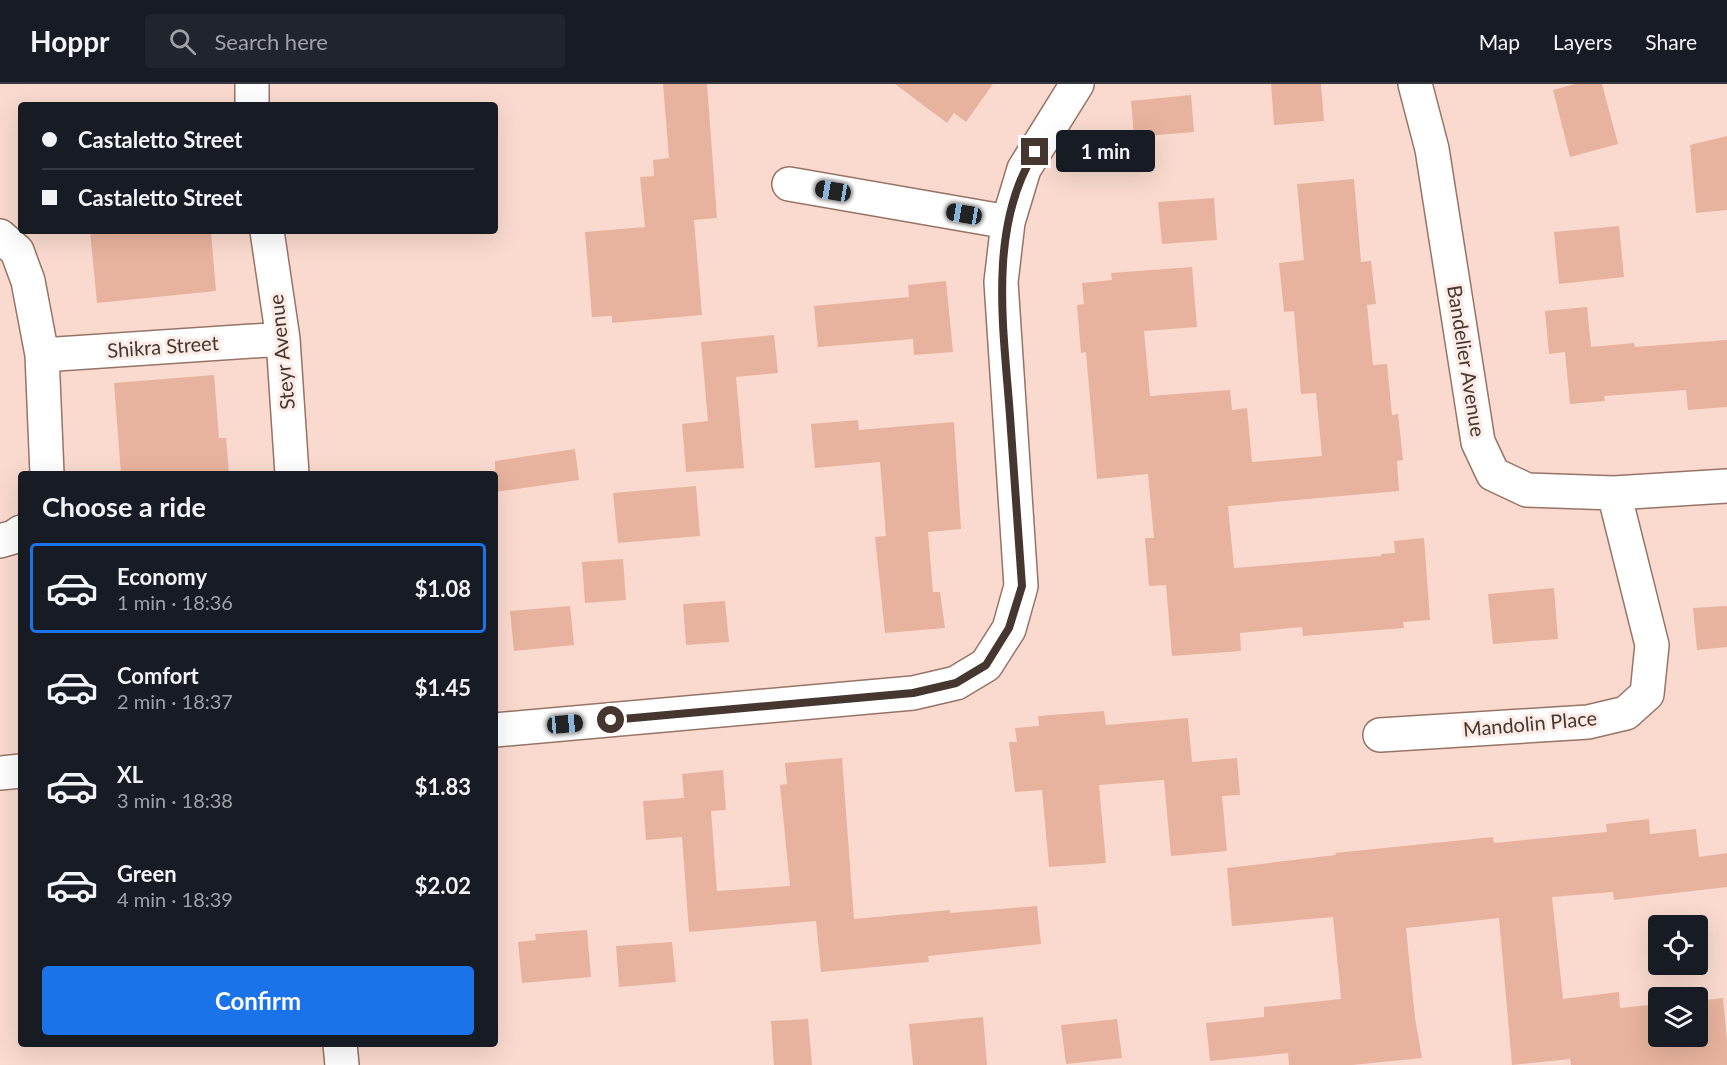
<!DOCTYPE html>
<html lang="en">
<head>
<meta charset="utf-8">
<style>
	:root { --surface:#171b24; --page:#20242c; --text:#f1f3f6; --muted:#9ea1a6; --line:#363941; --accent:#1a73e8 }
	body { margin:0; font-family:Lato,sans-serif; background:var(--page); color:var(--text); height:100vh; display:flex; flex-direction:column; font-size:22px; white-space:nowrap }
	* { box-sizing:border-box; margin:0 }
	p { font-size:20px; color:var(--muted) }
	.icon { flex:none; width:33px; height:33px; fill:none; stroke:currentColor; stroke-width:2; stroke-linecap:round; stroke-linejoin:round }
	.map { position:relative; flex:1; overflow:hidden }
	.drawer { position:absolute; left:18px; top:387px; width:480px; height:576px; display:flex; flex-direction:column; background:var(--surface); border-radius:6px; box-shadow:0 6px 24px #0002 }
	.drawer>* { flex:none }
	.banner { position:absolute; left:18px; top:18px; width:480px; height:132px; border-radius:6px; box-shadow:0 6px 24px #0002; display:grid; align-content:center; height:132px; padding:0 24px; background:var(--surface) }
	.controls { position:absolute; left:1648px; top:831px; display:grid; gap:12px }
	.controls a { display:grid; place-items:center; width:60px; height:60px; border-radius:6px; background:var(--surface); box-shadow:0 6px 24px #0002; font-size:30px }
	.end { position:absolute; width:27px; height:27px; margin:-14px; border:8px solid #463630; background:#fff; box-shadow:0 0 0 3px #fff }
	.from { border-radius:50% }
	.bubble { position:absolute; height:42px; border-radius:6px; background:var(--surface); box-shadow:0 6px 24px #0002; font-size:20px; font-weight:700; line-height:42px; text-align:center }
	.car { position:absolute; width:18px; height:36px; margin:-18px -9px; border-radius:8px; box-shadow:0 0 4px 2px #0007; background:linear-gradient(#222 24%,#8ab4d8 0 40%,#222 0 76%,#8ab4d8 0 86%,#222 0) }
	.banner b { display:flex; align-items:center; gap:21px; height:57px; font-size:22px }
	.banner b+b { border-top:2px solid var(--line) }
	.banner i { width:15px; height:15px; background:var(--text) }
	ul { padding:0; list-style:none }
	li { display:flex; align-items:center; gap:18px; height:90px; margin:0 12px 9px; padding:0 12px; border:3px solid transparent; border-radius:6px }
	li div { flex:1 }
	li b { display:block; font-size:22px }
	li em { font-style:normal; font-weight:700 }
	li.selected { border-color:var(--accent) }
	li>.icon { width:54px; height:54px; stroke-width:1.5 }
	h2 { padding:0 24px; font-size:27px; line-height:72px }
	.primary-button { display:flex; gap:12px; margin-top:auto; padding:12px 24px }
	.primary-button a { flex:1; height:69px; border-radius:6px; background:var(--accent); color:#fff; font-size:24px; font-weight:700; line-height:69px; text-align:center }
	header { display:flex; align-items:center; gap:36px; box-sizing:border-box; height:84px; padding:0 30px; background:var(--surface); border-bottom:2px solid var(--line) }
	header strong { font-size:28px }
	nav { display:flex; gap:33px; margin-inline-start:auto; font-size:21px }
	.search { width:420px; height:54px; background:var(--page); display:flex; align-items:center; gap:15px; box-sizing:border-box; padding:0 21px; border-radius:6px; color:var(--muted); font-size:22px }
	.map>svg:first-child { display:block }
</style>
</head>
<body>
<header>
<strong>Hoppr</strong>
<div class="search"><svg class="icon" aria-label="search" viewBox="0 0 24 24"><circle cx="10" cy="10" r="6"/><path d="M15 15l6 6"/></svg>Search here</div>
<nav><a>Map</a><a>Layers</a><a>Share</a></nav>
</header>
<div class="map">
<svg width="1727" height="981" viewBox="0 0 1727 981">
	<rect width="100%" height="100%" fill="#fadace"/>
	<path fill="#e8b39e" d="M663 0H707L717 134 694 136 702 231 612 239V232L592 233 585 148 645 143 640 93 654 92 653 76 669 74Z
		M895 0H993L966 38 954 29 947 39Z
		M1271 0H1321L1324 37 1274 41Z
		M1575 0H1602L1618 60 1570 73 1553 6Z
		M1191 11 1194 48 1134 53 1131 17Z
		M1727 52V126L1696 129 1690 61Z
		M1354 95 1361 178 1371 177 1376 220 1367 221 1373 281 1387 280 1392 331 1398 330 1403 376 1397 377 1399 407 1228 422 1234 484 1381 472V470L1395 469 1394 457 1424 454 1430 536 1403 538 1404 544 1303 552 1302 543 1240 549 1241 567 1172 572 1166 501 1149 502 1145 454H1154L1148 390 1097 395 1086 268 1081 269 1077 221 1084 220 1082 199 1112 196 1111 189 1192 183 1197 243 1144 247 1150 312 1230 306 1232 326 1247 324 1252 378 1322 372 1316 309 1301 310 1294 227 1284 228 1279 179 1304 176 1297 100Z
		M1214 114 1217 156 1162 160 1158 118Z
		M1619 142 1624 193 1559 200 1554 148Z
		M90 147H211L216 207 97 219Z
		M946 197 953 268 914 271 913 255 818 263 814 222 909 213 908 201Z
		M1587 223 1591 263 1634 259 1635 263 1727 256V323L1688 326 1686 306 1604 312 1605 317 1570 320 1565 268 1549 270 1545 227Z
		M774 251 778 289 736 293 744 384 686 388 682 340 708 337 701 258Z
		M214 291 219 354H226L229 390H121L114 299Z
		M858 336 859 346 954 338 961 445 928 448 933 508H940L945 544 885 549 875 453 886 452 880 378 815 384 811 340Z
		M575 365 579 396 495 408V377Z
		M696 402 700 452 618 459 613 409Z
		M623 475 626 516 585 519 582 478Z
		M1554 504 1558 555 1493 560 1488 510Z
		M725 517 729 558 686 561 683 520Z
		M570 522 574 561 514 567 510 527Z
		M1727 522V563L1697 566 1693 524Z
		M1104 627 1106 641 1188 634 1192 678 1237 674 1240 711 1222 712 1227 767 1171 772 1164 696 1099 701 1106 779 1049 783 1042 706 1015 708 1009 658H1017L1015 644 1039 642 1038 632Z
		M842 674 854 835 950 826V829L1037 822 1041 860 928 872 929 878 821 888 816 837 689 848 682 753 646 756 643 717 684 714 682 690 723 686 726 726 711 727 717 807 790 802 780 701 787 700 785 679Z
		M1649 735 1650 750 1696 745 1699 773 1727 769V803L1614 816 1613 808 1552 813 1563 915 1619 908 1620 924 1659 920V952H1698V917L1723 914 1727 956V981H1571L1570 975 1512 981 1499 834 1406 844 1415 934 1422 974 1352 981H1289L1288 969 1210 977 1206 939 1264 933V923L1341 915 1333 833 1232 842 1227 784 1336 771 1335 769 1493 753 1494 759 1607 748 1606 740Z
		M587 846 591 893 522 899 518 858 536 856 535 850Z
		M672 858 676 898 619 903 616 862Z
		M983 933 987 981H913L909 940Z
		M808 935 812 981H774L771 937Z
		M1117 935 1122 974 1066 980 1061 941Z"/>
	<g fill="none" stroke-linecap="round" stroke-linejoin="round">
		<g stroke="#977466" stroke-width="36">
			<path id="minor" d="M1415 0 1432 65 1478 358 1493 390 1527 406 1614 409 1727 402
				M252 21V0
				M789 100 1008 138
				M267 147 283 255 292 390
				M0 152 17 167 28 197 42 271 47 390
				M42 271 283 255
				M0 457 14 453 21 448
				M495 646 913 609 956 599 986 581 1009 545 1021 502 1001 198 1008 138 1024 85 1077 0
				M1380 651 1588 638 1626 629 1647 610 1652 561 1614 409
				M0 689 21 687
				M340 960 342 981"/>
		</g>
		<use href="#minor" stroke="#fff" stroke-width="33"/>
	</g>
	<g fill="none" stroke-linecap="round" stroke-linejoin="round">
		<path stroke="#463630" stroke-width="8" d="M611 636 913 609 956 599 986 581 1009 544 1022 502C1018 445 1014 389 1010 332 1004 248 987 144 1035 68"/>
	</g>
	<g text-anchor="middle" stroke-width="6" stroke-linejoin="round" paint-order="stroke">
		<g font-size="20" fill="#463630" stroke="#fcebe5">
			<text transform="translate(163 263) rotate(-4)" y="7">Shikra Street</text>
			<text transform="translate(282 268) rotate(-96)" y="7">Steyr Avenue</text>
			<text transform="translate(1466 277) rotate(81)" y="7">Bandelier Avenue</text>
			<text transform="translate(1530 640) rotate(-5)" y="7">Mandolin Place</text>
		</g>
	</g>
</svg>
<div class="controls">
<a><svg class="icon" aria-label="locate" viewBox="0 0 24 24"><circle cx="12" cy="12" r="6"/><path d="M12 2v4M12 18v4M2 12h4M18 12h4"/></svg></a>
<a><svg class="icon" aria-label="layers" viewBox="0 0 24 24"><path d="M12 4l9 5-9 5-9-5zM3 14l9 5 9-5"/></svg></a>
</div>
<i class="end from" style="left:611px;top:636px"></i>
<i class="end" style="left:1035px;top:68px"></i>
<div class="bubble" style="left:1056px;top:46px;width:99px">1 min</div>
<i class="car" style="left:833px;top:107px;rotate:280deg"></i>
<i class="car" style="left:964px;top:130px;rotate:280deg"></i>
<i class="car" style="left:565px;top:640px;rotate:85deg"></i>
<div class="banner">
<b><i class="from"></i>Castaletto Street</b>
<b><i></i>Castaletto Street</b>
</div>
<section class="drawer">
<h2>Choose a ride</h2>
<ul>
<li class="selected"><svg class="icon" aria-label="car" viewBox="0 0 24 24"><path d="M5 17H2v-5l4-1 3-4h7l3 4 3 1v5h-3M9 17h6M6 11h13"/><circle cx="7" cy="17" r="2"/><circle cx="17" cy="17" r="2"/></svg><div><b>Economy</b><p>1 min · 18:36</p></div><em>$1.08</em></li>
<li><svg class="icon" aria-label="car" viewBox="0 0 24 24"><path d="M5 17H2v-5l4-1 3-4h7l3 4 3 1v5h-3M9 17h6M6 11h13"/><circle cx="7" cy="17" r="2"/><circle cx="17" cy="17" r="2"/></svg><div><b>Comfort</b><p>2 min · 18:37</p></div><em>$1.45</em></li>
<li><svg class="icon" aria-label="car" viewBox="0 0 24 24"><path d="M5 17H2v-5l4-1 3-4h7l3 4 3 1v5h-3M9 17h6M6 11h13"/><circle cx="7" cy="17" r="2"/><circle cx="17" cy="17" r="2"/></svg><div><b>XL</b><p>3 min · 18:38</p></div><em>$1.83</em></li>
<li><svg class="icon" aria-label="car" viewBox="0 0 24 24"><path d="M5 17H2v-5l4-1 3-4h7l3 4 3 1v5h-3M9 17h6M6 11h13"/><circle cx="7" cy="17" r="2"/><circle cx="17" cy="17" r="2"/></svg><div><b>Green</b><p>4 min · 18:39</p></div><em>$2.02</em></li>
</ul>
<div class="primary-button"><a>Confirm</a></div>
</section>
</div>
</body>
</html>
